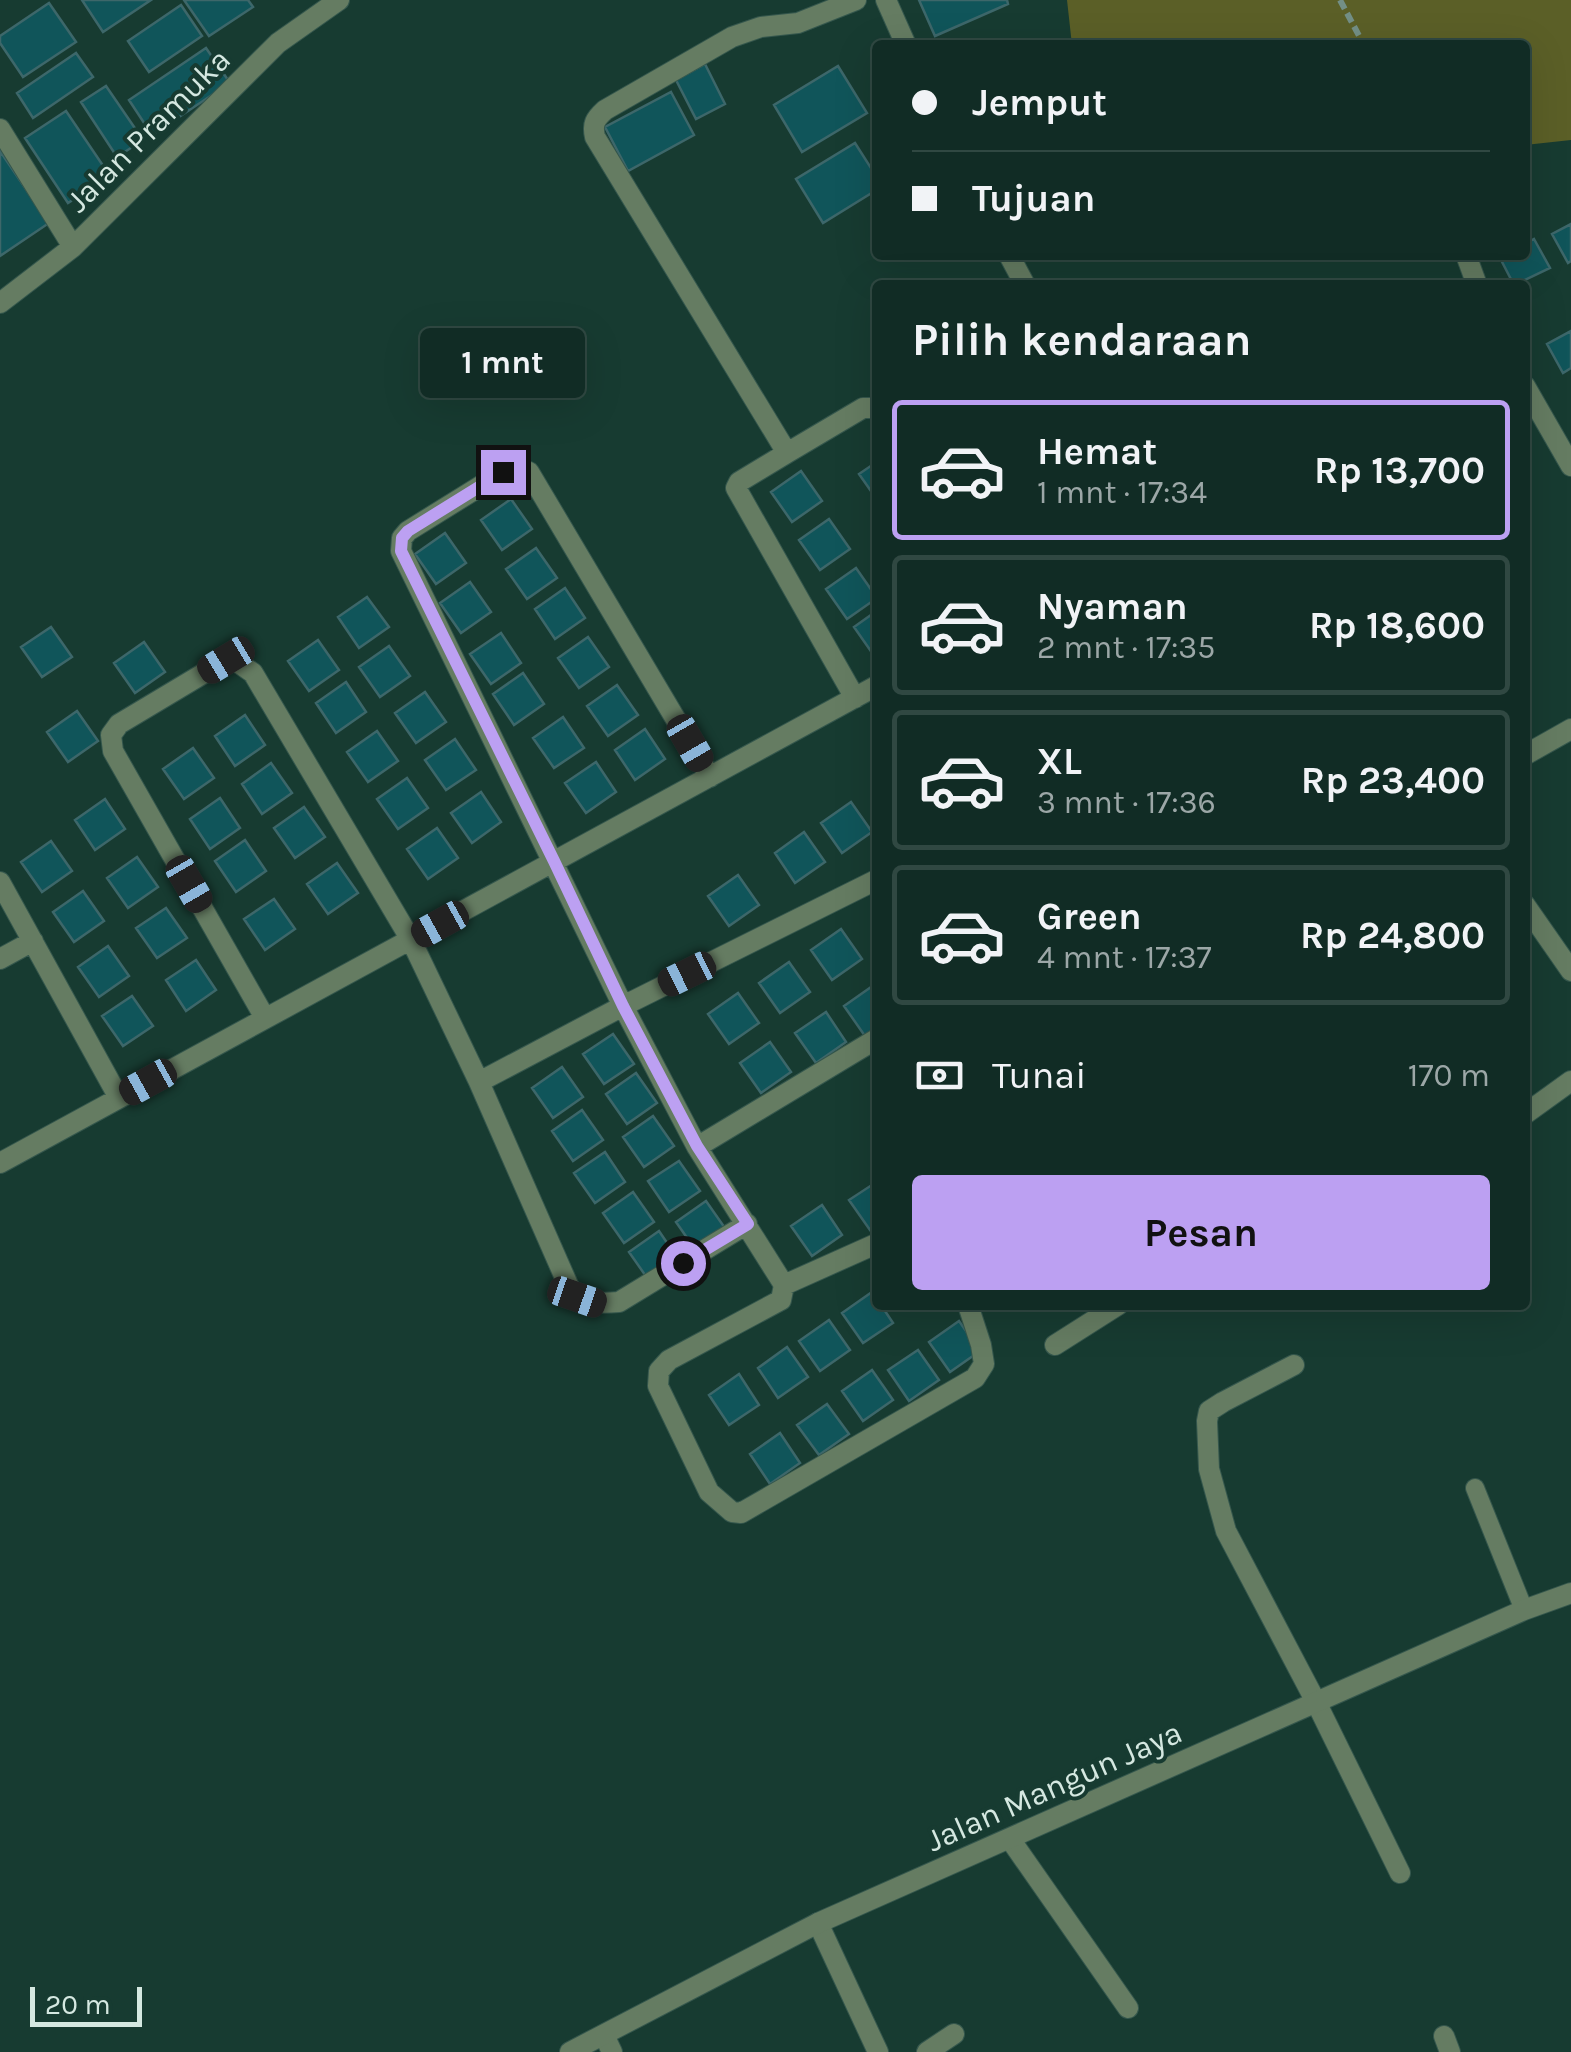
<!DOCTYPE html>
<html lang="id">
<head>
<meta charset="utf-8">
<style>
	:root { --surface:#112c25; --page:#1a342d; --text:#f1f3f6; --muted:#9ca7a7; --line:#304842; --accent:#bca0f2 }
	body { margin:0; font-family:Karla,sans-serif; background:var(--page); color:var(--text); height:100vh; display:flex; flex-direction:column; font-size:38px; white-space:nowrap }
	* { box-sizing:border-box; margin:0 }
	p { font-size:32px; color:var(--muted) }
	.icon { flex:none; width:55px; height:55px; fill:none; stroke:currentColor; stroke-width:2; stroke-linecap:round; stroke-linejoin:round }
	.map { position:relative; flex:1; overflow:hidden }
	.panel { position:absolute; left:872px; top:280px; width:658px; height:1030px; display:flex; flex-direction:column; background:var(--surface); border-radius:10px; box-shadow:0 10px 40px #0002,0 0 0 2px var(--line) }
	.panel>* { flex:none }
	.top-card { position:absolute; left:872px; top:40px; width:658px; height:220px; border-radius:10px; box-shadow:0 10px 40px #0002,0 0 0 2px var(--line); display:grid; align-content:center; height:220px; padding:0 40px; background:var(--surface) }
	.scale { position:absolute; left:30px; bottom:25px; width:112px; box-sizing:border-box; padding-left:10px; border:5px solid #d5e8e1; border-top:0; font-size:28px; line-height:35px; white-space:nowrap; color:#d5e8e1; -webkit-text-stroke:8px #173b31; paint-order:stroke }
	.end { position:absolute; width:45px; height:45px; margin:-22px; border:12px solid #bca0f2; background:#111; box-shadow:0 0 0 5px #111 }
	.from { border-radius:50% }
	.bubble { position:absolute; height:70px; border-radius:10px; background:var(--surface); box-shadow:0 10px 40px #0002,0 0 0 2px var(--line); font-size:32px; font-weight:700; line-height:70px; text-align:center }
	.car { position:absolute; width:30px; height:60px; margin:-30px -15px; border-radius:12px; box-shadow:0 0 8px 2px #0007; background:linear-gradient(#222 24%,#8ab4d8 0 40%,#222 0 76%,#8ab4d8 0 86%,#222 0) }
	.top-card b { display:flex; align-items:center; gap:35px; height:95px; font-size:38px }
	.top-card b+b { border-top:2px solid var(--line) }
	.top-card i { width:25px; height:25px; background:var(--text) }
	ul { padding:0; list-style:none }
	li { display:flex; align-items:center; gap:30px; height:140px; margin:0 20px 15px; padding:0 20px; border:5px solid var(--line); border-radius:10px }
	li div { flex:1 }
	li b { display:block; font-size:38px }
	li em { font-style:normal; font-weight:700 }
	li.on { border-color:var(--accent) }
	li>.icon { width:90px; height:90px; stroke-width:1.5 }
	h2 { padding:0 40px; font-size:45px; line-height:120px }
	.pay { display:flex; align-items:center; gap:25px; height:110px; padding:0 40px; font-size:38px }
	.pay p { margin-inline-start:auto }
	.primary-button { display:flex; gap:20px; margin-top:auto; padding:20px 40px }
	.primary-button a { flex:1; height:115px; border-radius:10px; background:var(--accent); color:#111; font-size:40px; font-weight:700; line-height:115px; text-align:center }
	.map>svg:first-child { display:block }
</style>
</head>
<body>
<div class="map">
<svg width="1571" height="2052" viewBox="0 0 1571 2052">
	<rect width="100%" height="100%" fill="#173b31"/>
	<path fill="#5b5f27" d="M1067 0H1571V140L1525 145V45H1072Z"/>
	<path fill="#10555a" stroke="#3d676a" stroke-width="2.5" d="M82 0H151L103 32Z
		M184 0H248L253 7 209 36Z
		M919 0H1007L1008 4 935 36Z
		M49 3 76 42 23 77 0 43V36Z
		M181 5 202 36 149 72 128 41Z
		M206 48 230 83 152 135 129 100Z
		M76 53 93 77 33 118 17 93Z
		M705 64 725 104 696 119 676 80Z
		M838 66 867 113 802 152 774 105Z
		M106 86 143 140 117 157 81 102Z
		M671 92 694 135 628 171 605 127Z
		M66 111 110 176 68 203 25 138Z
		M855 143 878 179V189L823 223 796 179Z
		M0 151 49 223 0 256Z
		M1571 224V261L1568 263 1552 234Z
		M1534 239 1550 268 1514 285 1500 258 1505 255H1525V244Z
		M1571 331V368L1563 373 1547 344Z
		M878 461V501L859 474Z
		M801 471 822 501 792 522 771 492Z
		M511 499 532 529 502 550 481 520Z
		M829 519 850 549 820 570 799 540Z
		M445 533 466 563 436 584 415 554Z
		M536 548 557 578 527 599 506 569Z
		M856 568 877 598 847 619 826 589Z
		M470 582 491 612 461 633 440 603Z
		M565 588 585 618 555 639 535 609Z
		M367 597 389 627 359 648 338 617Z
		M878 610V655L875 657 854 627Z
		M51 627 72 657 42 677 21 647Z
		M501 633 521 663 491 684 470 654Z
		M588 637 609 667 579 688 558 658Z
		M318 640 339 670 309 691 288 661Z
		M144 642 165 672 135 693 114 663Z
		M389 646 410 676 380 697 359 667Z
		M523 673 544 704 514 725 493 694Z
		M346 682 366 712 336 733 316 703Z
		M617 685 638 715 608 736 587 706Z
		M425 692 446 722 416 743 395 713Z
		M77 711 98 741 68 762 47 732Z
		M245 715 265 745 235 766 215 736Z
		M563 717 584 748 554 768 533 738Z
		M645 729 665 759 635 780 615 750Z
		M377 731 398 761 368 782 347 752Z
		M455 739 476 770 446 790 425 760Z
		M193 748 214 778 184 799 163 769Z
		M596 762 616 792 586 813 565 783Z
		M271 763 292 793 262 814 242 784Z
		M407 778 428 808 398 829 377 799Z
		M481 792 501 822 472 843 451 813Z
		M220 798 240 828 210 849 190 819Z
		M105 799 125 829 95 850 75 820Z
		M851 802 872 832 842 853 821 823Z
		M304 807 325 837 295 858 274 828Z
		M437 828 458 858 428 879 407 849Z
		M804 832 825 862 795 883 775 853Z
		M245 840 266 871 236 892 215 861Z
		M51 841 72 871 42 892 21 862Z
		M137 857 158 887 128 908 107 878Z
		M337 863 358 893 328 914 307 884Z
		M738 875 759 905 729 926 708 896Z
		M83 891 104 921 74 942 53 912Z
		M274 899 295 929 265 950 244 919Z
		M166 908 187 938 157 958 136 928Z
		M841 929 862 959 832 980 811 950Z
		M108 946 129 976 99 997 78 967Z
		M196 960 216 990 186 1011 166 980Z
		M789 962 810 992 780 1013 759 983Z
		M874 985 878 990V1028L865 1036 844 1006Z
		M738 993 759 1023 729 1044 708 1014Z
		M132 996 153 1026 123 1046 102 1016Z
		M826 1012 846 1042 816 1063 795 1033Z
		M613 1034 634 1064 604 1084 583 1054Z
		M770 1042 791 1072 761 1093 740 1063Z
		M562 1067 583 1097 553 1118 532 1088Z
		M636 1073 657 1103 627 1124 606 1094Z
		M582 1110 603 1140 573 1161 552 1131Z
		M653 1116 674 1146 644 1167 623 1137Z
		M605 1152 625 1182 595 1203 574 1173Z
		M679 1161 700 1191 669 1212 648 1181Z
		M878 1181V1225L870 1230 849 1200Z
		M633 1192 654 1222 624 1243 603 1213Z
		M706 1201 727 1231 697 1252 676 1222Z
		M822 1205 842 1235 812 1256 791 1226Z
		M659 1231 680 1262 650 1282 629 1252Z
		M872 1292 878 1300V1305H881L893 1323 863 1343 842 1313Z
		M829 1320 850 1350 820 1371 799 1341Z
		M959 1321 980 1351 950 1372 929 1342Z
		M787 1347 808 1377 778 1398 758 1368Z
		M918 1350 939 1380 909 1401 888 1370Z
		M872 1370 893 1400 863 1421 842 1391Z
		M739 1374 759 1405 729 1425 709 1395Z
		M827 1404 849 1434 819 1455 797 1425Z
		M780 1433 800 1463 770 1484 750 1454Z"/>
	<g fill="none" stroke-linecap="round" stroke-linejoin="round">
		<g stroke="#35574d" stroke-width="20">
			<path id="service" d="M1475 1488 1524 1610"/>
		</g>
		<g stroke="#35574d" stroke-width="22">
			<path id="minor" d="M856 0 798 23 761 27 732 37 605 110C595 119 592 124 595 137L787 453 863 408H878
				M886 0 906 45
				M0 129 73 247
				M1009 255 1025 285
				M1466 255 1477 285
				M0 303 73 247 278 43 339 0
				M1525 386 1571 466
				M787 453 739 482 736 488 855 698
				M1525 755 1571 729
				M710 777 529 472 515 467 503 472 408 531 402 538 401 551 623 1006 697 1147 784 1285 878 1243
				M0 882 119 1098
				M1525 905 1571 971
				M0 959 33 941
				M265 1018 113 751 111 735 119 724 226 660 236 661 253 673 411 940 479 1082 569 1287C583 1304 598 1304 619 1302L747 1224
				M479 1082 623 1006 878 879
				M1525 1114 1571 1081
				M697 1147 878 1038
				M0 1163 878 685
				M784 1285 781 1300 669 1360 659 1371 658 1386 709 1492 732 1512 741 1513 975 1378 984 1364 981 1345 968 1305
				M1055 1345 1118 1305
				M1294 1365 1223 1402 1209 1411 1207 1421 1209 1469 1226 1531 1316 1702 1400 1873
				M1010 1839 1128 2008
				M818 1923 878 2052
				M604 2035 612 2052
				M1444 2036 1450 2052
				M927 2052 954 2034"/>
		</g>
		<g stroke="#35574d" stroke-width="22">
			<path id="tertiary" d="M570 2052 818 1923 1524 1610 1571 1593"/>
		</g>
		<path stroke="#738f86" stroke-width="6" stroke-dasharray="10 5" stroke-linecap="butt" d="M1340 0 1364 45"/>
		<use href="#service" stroke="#657c62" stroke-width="18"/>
		<use href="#minor" stroke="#657c62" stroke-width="20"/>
		<use href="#tertiary" stroke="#657c62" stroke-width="20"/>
	</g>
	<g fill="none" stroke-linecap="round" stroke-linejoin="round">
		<path stroke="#bca0f2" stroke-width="12" d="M503 472 408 531 402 538 401 551 554 861 623 1006 697 1146 748 1224 683 1263"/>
	</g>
	<g text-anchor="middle" stroke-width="8" stroke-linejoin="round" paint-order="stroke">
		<g font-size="32" fill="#d5e8e1" stroke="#173b31">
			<text transform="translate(148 130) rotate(-45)" y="11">Jalan Pramuka</text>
			<text transform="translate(1054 1786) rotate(-24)" y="11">Jalan Mangun Jaya</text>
		</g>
	</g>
</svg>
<div class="scale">20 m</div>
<i class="end from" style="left:683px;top:1263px"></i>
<i class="end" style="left:503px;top:472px"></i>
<div class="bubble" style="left:420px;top:328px;width:165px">1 mnt</div>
<i class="car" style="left:226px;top:660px;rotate:239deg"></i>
<i class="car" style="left:690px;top:743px;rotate:150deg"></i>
<i class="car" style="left:189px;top:884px;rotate:150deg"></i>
<i class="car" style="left:440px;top:924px;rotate:241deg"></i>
<i class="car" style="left:687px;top:974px;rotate:244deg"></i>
<i class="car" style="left:148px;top:1082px;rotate:241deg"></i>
<i class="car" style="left:577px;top:1297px;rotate:109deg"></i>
<div class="top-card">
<b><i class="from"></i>Jemput</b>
<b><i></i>Tujuan</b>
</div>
<section class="panel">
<h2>Pilih kendaraan</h2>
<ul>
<li class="on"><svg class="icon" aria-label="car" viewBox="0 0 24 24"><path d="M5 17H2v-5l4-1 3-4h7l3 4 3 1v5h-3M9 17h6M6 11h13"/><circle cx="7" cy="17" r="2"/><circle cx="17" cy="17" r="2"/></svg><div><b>Hemat</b><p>1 mnt · 17:34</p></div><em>Rp 13,700</em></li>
<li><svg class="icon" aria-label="car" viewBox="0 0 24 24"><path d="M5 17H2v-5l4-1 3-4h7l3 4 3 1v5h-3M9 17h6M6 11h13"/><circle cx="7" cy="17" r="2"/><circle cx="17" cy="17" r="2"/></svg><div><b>Nyaman</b><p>2 mnt · 17:35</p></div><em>Rp 18,600</em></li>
<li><svg class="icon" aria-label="car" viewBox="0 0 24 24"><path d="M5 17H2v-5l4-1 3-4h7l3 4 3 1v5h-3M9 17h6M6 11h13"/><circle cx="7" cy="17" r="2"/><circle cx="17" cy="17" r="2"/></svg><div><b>XL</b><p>3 mnt · 17:36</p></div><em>Rp 23,400</em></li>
<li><svg class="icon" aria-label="car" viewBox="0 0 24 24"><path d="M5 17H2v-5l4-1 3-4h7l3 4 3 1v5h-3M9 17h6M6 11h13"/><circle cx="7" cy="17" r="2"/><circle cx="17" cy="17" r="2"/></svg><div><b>Green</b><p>4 mnt · 17:37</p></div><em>Rp 24,800</em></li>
</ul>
<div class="pay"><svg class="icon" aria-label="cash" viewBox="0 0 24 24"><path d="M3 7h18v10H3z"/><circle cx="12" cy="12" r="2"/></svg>Tunai<p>170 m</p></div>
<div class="primary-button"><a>Pesan</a></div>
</section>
</div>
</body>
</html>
